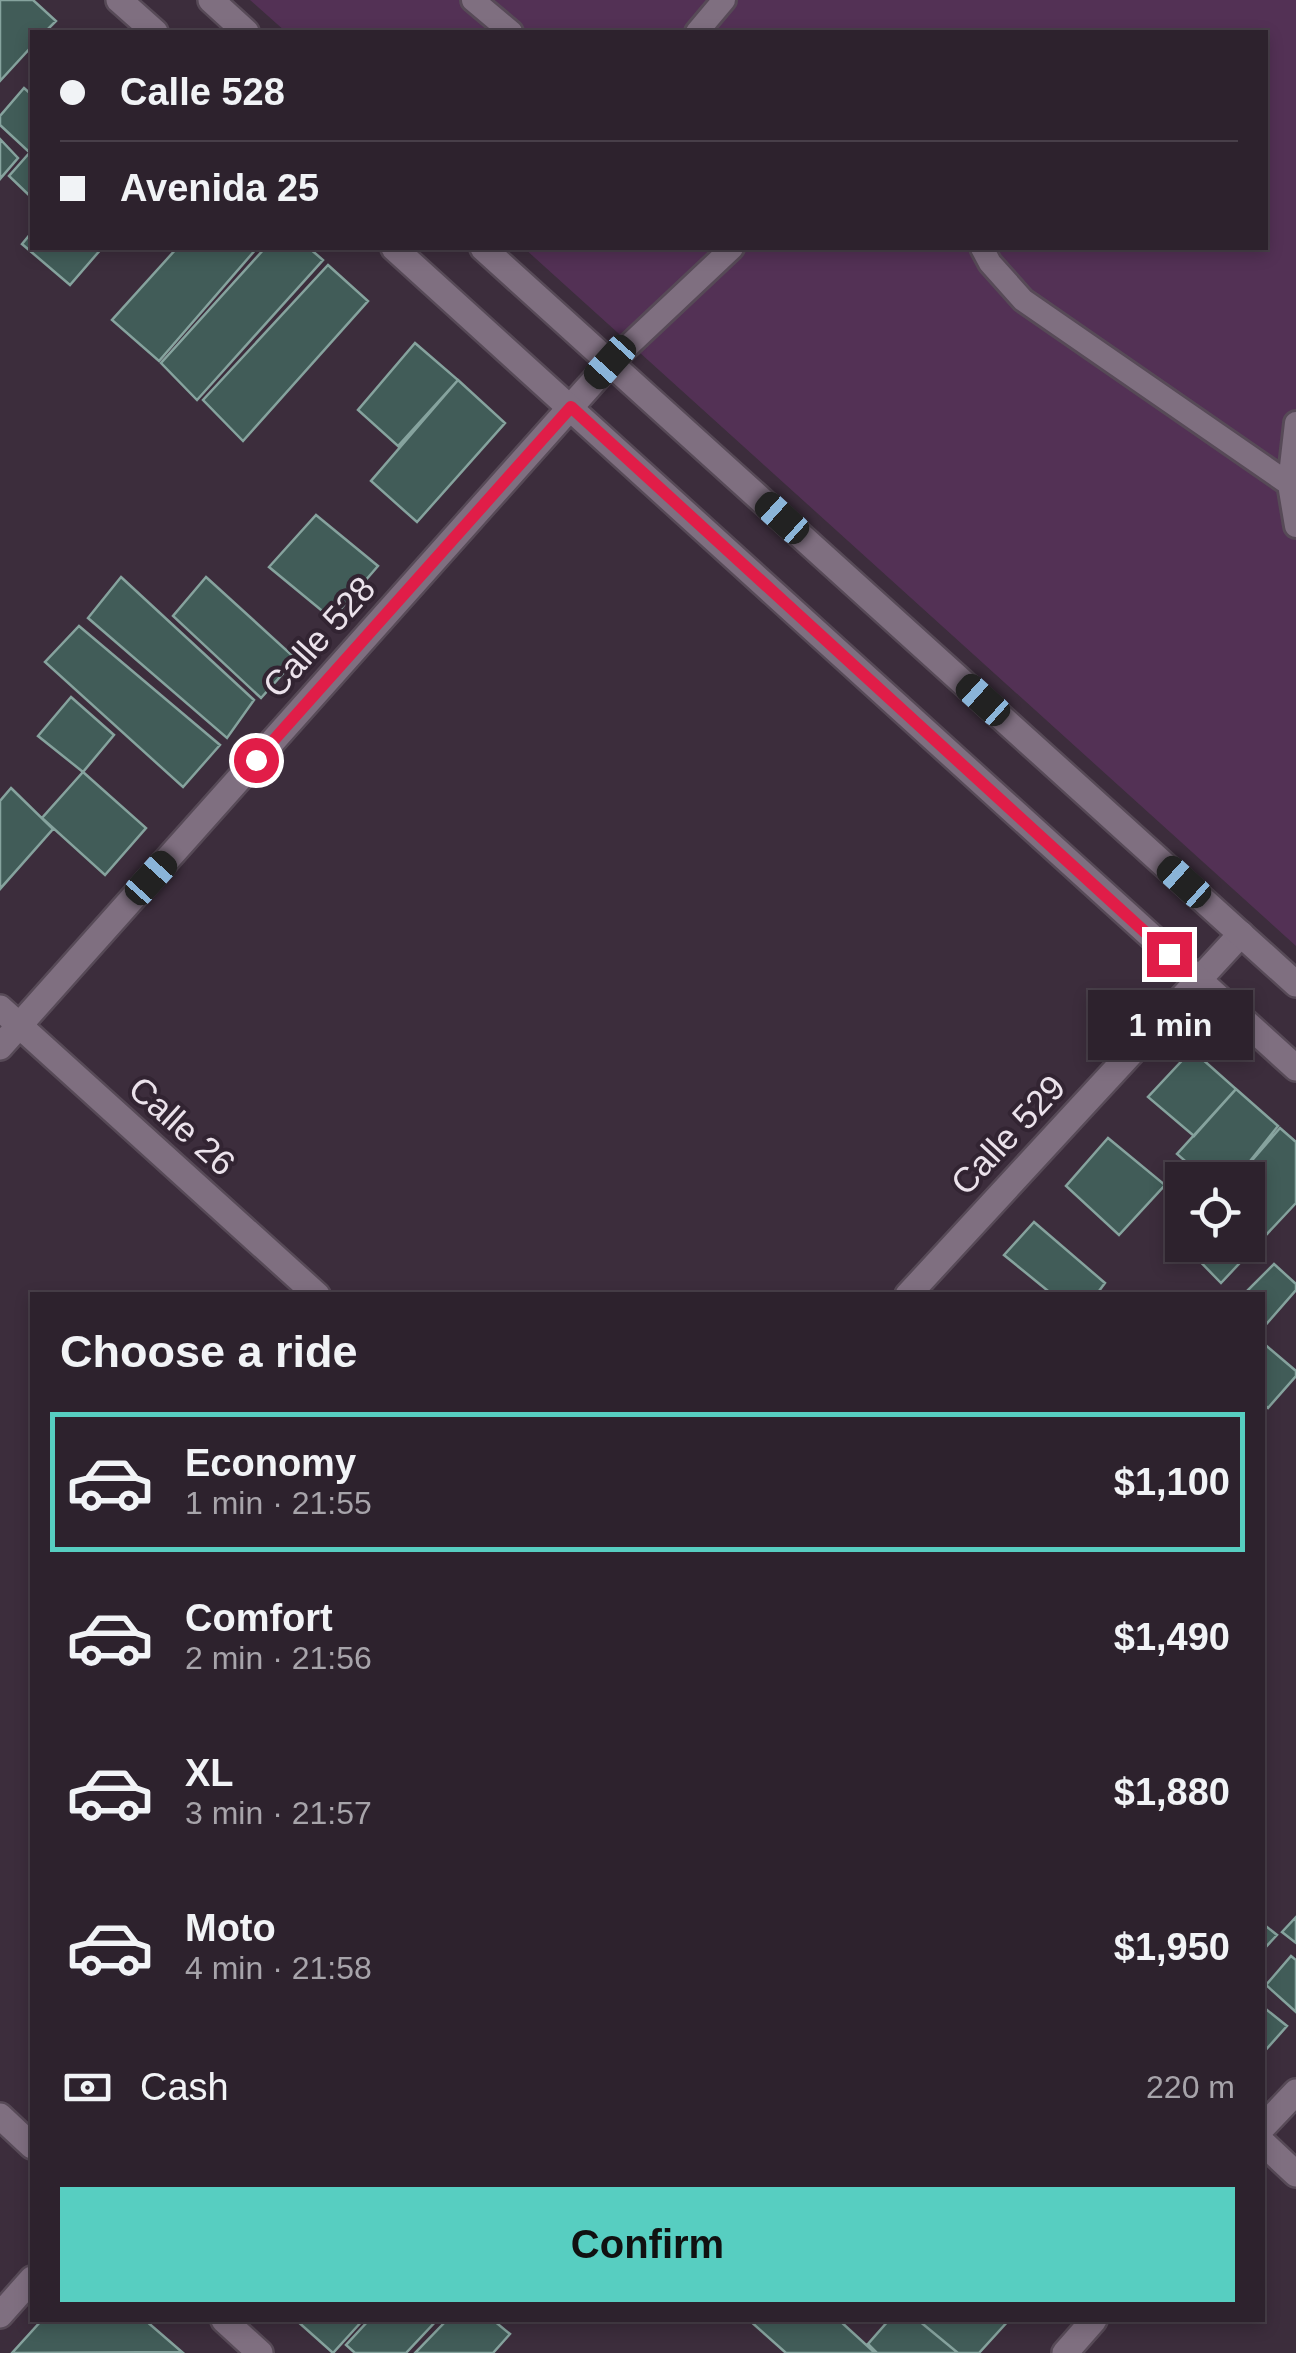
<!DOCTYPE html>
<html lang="en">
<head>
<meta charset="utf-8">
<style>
	:root { --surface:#2d222d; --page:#352a35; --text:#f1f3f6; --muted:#a7a4aa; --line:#483f49; --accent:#57cec1 }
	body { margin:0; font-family:Arial,sans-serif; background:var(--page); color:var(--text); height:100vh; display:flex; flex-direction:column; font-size:38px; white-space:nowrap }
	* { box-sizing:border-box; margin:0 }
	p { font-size:32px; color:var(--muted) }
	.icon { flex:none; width:55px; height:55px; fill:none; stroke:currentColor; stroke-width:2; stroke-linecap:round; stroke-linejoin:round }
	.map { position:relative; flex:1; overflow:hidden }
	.details { position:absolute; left:30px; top:1292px; width:1235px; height:1030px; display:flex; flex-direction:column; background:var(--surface); border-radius:0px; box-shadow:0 5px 15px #0003,0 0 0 2px var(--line) }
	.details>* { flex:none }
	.banner { position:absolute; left:30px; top:30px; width:1238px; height:220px; border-radius:0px; box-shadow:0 5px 15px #0003,0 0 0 2px var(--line); display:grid; align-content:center; height:220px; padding:0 30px; background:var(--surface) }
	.tools { position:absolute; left:1165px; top:1162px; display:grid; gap:20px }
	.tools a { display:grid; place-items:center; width:100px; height:100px; border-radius:0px; background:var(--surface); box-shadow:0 5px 15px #0003,0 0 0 2px var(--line); font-size:50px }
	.end { position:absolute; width:45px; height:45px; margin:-22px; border:12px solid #e11d48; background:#fff; box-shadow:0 0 0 5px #fff }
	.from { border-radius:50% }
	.bubble { position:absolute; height:70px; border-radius:0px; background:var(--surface); box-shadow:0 5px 15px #0003,0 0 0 2px var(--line); font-size:32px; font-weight:700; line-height:70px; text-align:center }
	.car { position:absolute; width:30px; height:60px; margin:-30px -15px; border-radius:12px; box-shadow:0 0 8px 2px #0007; background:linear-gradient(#222 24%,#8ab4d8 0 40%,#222 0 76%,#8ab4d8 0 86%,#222 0) }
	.banner b { display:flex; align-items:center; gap:35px; height:95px; font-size:38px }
	.banner b+b { border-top:2px solid var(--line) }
	.banner i { width:25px; height:25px; background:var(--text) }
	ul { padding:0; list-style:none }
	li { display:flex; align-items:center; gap:30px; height:140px; margin:0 20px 15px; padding:0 10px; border:5px solid transparent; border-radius:0px }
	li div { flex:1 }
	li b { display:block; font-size:38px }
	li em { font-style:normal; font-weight:700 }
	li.selected { border-color:var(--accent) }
	li>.icon { width:90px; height:90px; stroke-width:1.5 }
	h2 { padding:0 30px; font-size:45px; line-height:120px }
	.pay { display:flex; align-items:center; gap:25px; height:110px; padding:0 30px; font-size:38px }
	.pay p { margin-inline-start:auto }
	.button { display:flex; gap:20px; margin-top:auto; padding:20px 30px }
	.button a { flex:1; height:115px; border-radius:0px; background:var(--accent); color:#111; font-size:40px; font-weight:700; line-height:115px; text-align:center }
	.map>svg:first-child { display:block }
</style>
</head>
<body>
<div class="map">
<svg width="1296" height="2353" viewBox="0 0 1296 2353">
	<rect width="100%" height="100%" fill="#3c2d3c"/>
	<path fill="#533155" d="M250 0H1296V946L524 248H1265V32H286Z"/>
	<path fill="#415c58" stroke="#86a39e" stroke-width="2.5" d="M0 0H33L56 21 45 32H32V46L0 81Z
		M24 88 32 95V144L28 151 0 125V116Z
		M0 139 18 158 0 179Z
		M32 150V198L9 176Z
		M32 232V248H102L70 285 22 244Z
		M177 248H257L159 361 112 320Z
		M265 248H309L323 260 197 400 161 363Z
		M328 265 368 301 243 441 203 400Z
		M415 343 458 380 398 446 358 410Z
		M458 380 505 423 417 522 371 481Z
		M316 515 378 566 332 619 269 567Z
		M121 577 254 700 227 738 88 618Z
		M206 577 296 659 261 698 173 616Z
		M79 626 220 745 183 787 45 662Z
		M71 697 114 735 83 772 38 736Z
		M83 772 146 828 105 875 42 818Z
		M11 788 53 829 0 889V801Z
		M1192 1050 1236 1089 1194 1136 1148 1097Z
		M1236 1089 1278 1126 1235 1180H1207L1177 1154Z
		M1280 1128 1296 1142V1203L1221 1283 1184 1245H1248V1180H1235Z
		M1108 1138 1165 1185 1119 1235 1066 1186Z
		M1034 1222 1105 1283 1096 1295H1053L1004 1255Z
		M1274 1264 1296 1284V1290L1262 1329V1295H1243Z
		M1262 1342 1296 1371V1376L1268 1408 1262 1403Z
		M1296 1917V1943L1282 1932Z
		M1262 1923 1277 1935 1262 1951Z
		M1291 1956 1296 1960V2012L1266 1985Z
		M1262 2006 1287 2026 1262 2054Z
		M42 2320H145L182 2352 12 2353Z
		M296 2320H363L333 2353Z
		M369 2320H437L406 2353H355L346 2345Z
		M447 2320H493L510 2334 493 2353H415Z
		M749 2320H839L875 2353H786Z
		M889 2320H918L958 2353H877L868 2344Z
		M918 2320H1009L979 2353H958Z"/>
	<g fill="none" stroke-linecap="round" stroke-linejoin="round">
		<g stroke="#574a57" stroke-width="28">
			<path id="service" d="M473 0 511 32
				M697 32 724 0
				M982 248 990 263 1023 300 1289 484
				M610 363 732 248
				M1296 423 1289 484 1296 526"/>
		</g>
		<g stroke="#574a57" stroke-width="30">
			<path id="minor" d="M0 1008 317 1295
				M0 1047 610 363
				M908 1295 1241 934
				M0 2116 32 2146
				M1262 2128 1296 2092
				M1262 2142 1296 2174
				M0 2315 32 2279
				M224 2320 260 2353
				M1065 2353 1094 2320"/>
		</g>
		<g stroke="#574a57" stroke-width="30">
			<path id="secondary" d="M119 0 155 32
				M211 0 246 32
				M394 248 1296 1068
				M483 248 1296 984"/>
		</g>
		<use href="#service" stroke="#7f6f80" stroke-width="22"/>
		<use href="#minor" stroke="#7f6f80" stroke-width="25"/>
		<use href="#secondary" stroke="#7f6f80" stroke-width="25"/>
	</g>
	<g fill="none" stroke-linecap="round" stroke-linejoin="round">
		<path stroke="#e11d48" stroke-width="12" d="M256 760 571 407 1169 954"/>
	</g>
	<g text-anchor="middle" stroke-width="8" stroke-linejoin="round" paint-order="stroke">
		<g font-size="35" fill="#ebe2eb" stroke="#322432">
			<text transform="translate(319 637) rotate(-48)" y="12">Calle 528</text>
			<text transform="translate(182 1126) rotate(42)" y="12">Calle 26</text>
			<text transform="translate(1008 1135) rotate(-47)" y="12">Calle 529</text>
		</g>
	</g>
</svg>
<div class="tools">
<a><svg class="icon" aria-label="locate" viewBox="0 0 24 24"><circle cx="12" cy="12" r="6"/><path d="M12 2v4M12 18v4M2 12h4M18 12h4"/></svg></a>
</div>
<i class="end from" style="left:256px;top:760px"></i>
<i class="end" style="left:1169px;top:954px"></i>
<div class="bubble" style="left:1088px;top:990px;width:165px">1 min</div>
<i class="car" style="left:610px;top:362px;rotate:222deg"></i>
<i class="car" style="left:782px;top:518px;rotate:312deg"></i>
<i class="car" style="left:983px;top:700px;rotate:312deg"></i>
<i class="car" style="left:151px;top:878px;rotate:42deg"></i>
<i class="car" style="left:1184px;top:882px;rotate:312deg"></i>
<div class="banner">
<b><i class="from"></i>Calle 528</b>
<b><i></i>Avenida 25</b>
</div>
<section class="details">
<h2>Choose a ride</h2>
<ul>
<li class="selected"><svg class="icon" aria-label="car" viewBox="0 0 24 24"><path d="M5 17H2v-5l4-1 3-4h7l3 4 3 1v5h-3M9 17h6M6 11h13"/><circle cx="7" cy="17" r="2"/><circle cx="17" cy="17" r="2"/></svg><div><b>Economy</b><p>1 min · 21:55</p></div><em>$1,100</em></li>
<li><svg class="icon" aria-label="car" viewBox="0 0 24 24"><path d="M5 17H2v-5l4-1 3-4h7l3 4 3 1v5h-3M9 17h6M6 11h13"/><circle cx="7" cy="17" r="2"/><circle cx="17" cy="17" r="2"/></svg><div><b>Comfort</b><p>2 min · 21:56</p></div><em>$1,490</em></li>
<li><svg class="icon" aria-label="car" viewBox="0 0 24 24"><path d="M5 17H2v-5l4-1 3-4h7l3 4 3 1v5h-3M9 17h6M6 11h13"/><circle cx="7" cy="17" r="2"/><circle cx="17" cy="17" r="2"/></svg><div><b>XL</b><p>3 min · 21:57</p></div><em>$1,880</em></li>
<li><svg class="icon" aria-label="car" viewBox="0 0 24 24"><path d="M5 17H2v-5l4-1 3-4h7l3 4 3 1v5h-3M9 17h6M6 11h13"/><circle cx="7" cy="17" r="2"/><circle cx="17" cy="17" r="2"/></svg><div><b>Moto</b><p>4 min · 21:58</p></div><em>$1,950</em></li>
</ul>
<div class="pay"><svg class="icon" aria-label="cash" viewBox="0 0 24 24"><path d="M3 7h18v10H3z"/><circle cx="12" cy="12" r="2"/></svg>Cash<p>220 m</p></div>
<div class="button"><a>Confirm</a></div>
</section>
</div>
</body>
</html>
